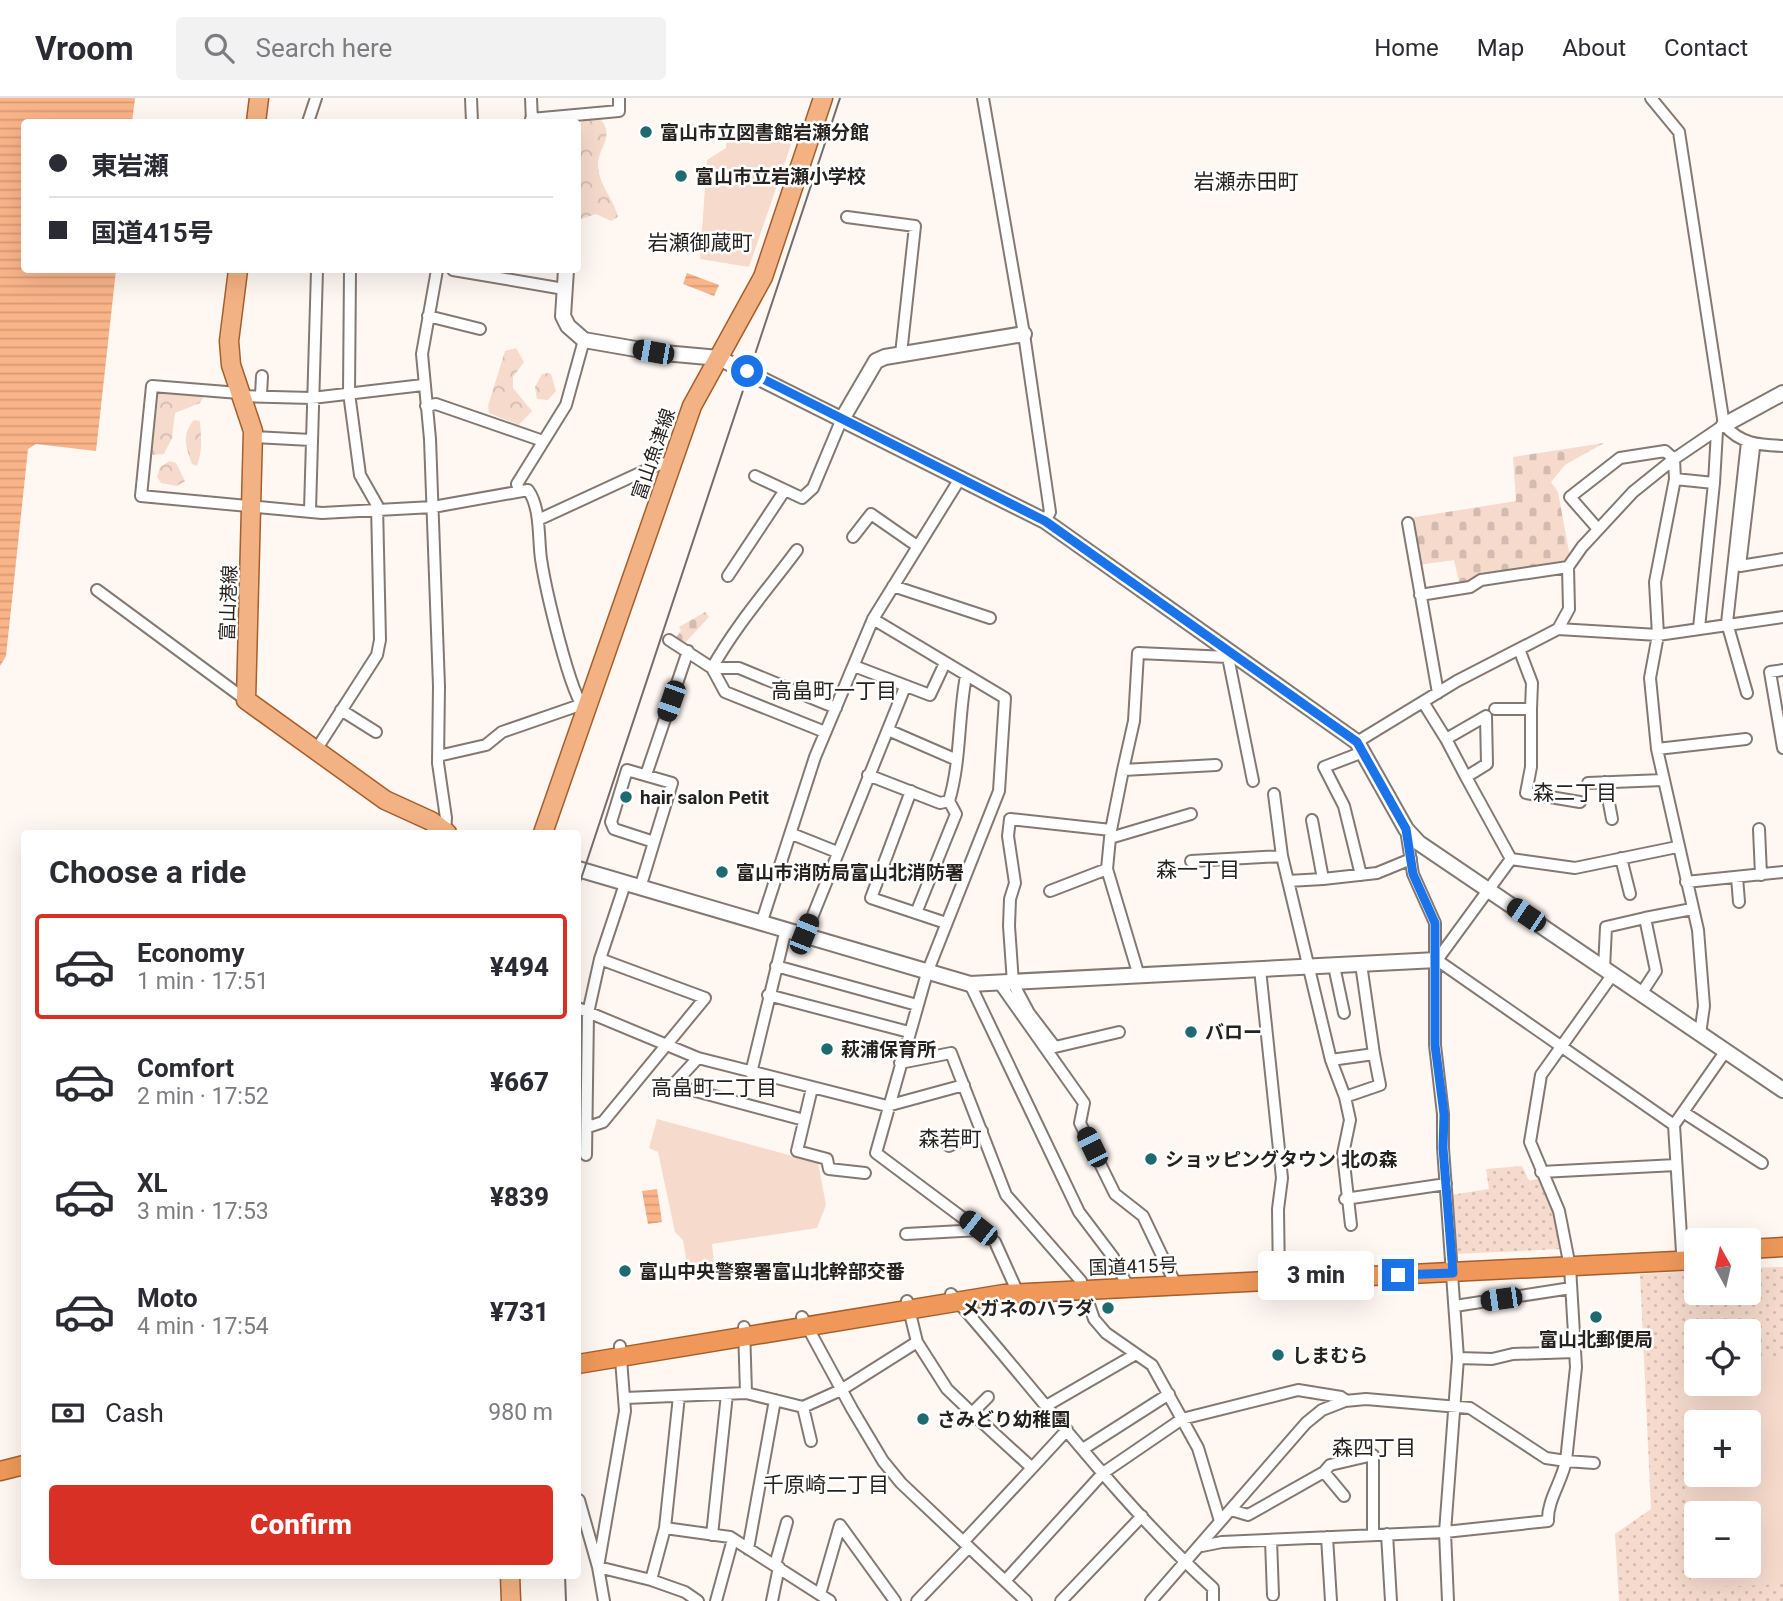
<!DOCTYPE html>
<html lang="en">
<head>
<meta charset="utf-8">
<style>
	:root { --surface:#fff; --page:#f2f2f3; --text:#2b2b33; --muted:#7c7c81; --line:#e1e1e2; --accent:#d93025 }
	body { margin:0; font-family:Roboto,"Noto Sans JP",sans-serif; background:var(--page); color:var(--text); height:100vh; display:flex; flex-direction:column; font-size:26px; white-space:nowrap }
	* { box-sizing:border-box; margin:0 }
	p { font-size:23px; color:var(--muted) }
	.icon { flex:none; width:38px; height:38px; fill:none; stroke:currentColor; stroke-width:2; stroke-linecap:round; stroke-linejoin:round }
	.map { position:relative; flex:1; overflow:hidden }
	.drawer { position:absolute; left:21px; top:732px; width:560px; height:749px; display:flex; flex-direction:column; background:var(--surface); border-radius:7px; box-shadow:0 7px 28px #0002 }
	.drawer>* { flex:none }
	.top-card { position:absolute; left:21px; top:21px; width:560px; height:154px; border-radius:7px; box-shadow:0 7px 28px #0002; display:grid; align-content:center; height:154px; padding:0 28px; background:var(--surface) }
	.needle { width:46px; rotate:352deg }
	.tools { position:absolute; left:1684px; top:1130px; display:grid; gap:14px }
	.tools a { display:grid; place-items:center; width:77px; height:77px; border-radius:7px; background:var(--surface); box-shadow:0 7px 28px #0002; font-size:35px }
	.end { position:absolute; width:32px; height:32px; margin:-16px; border:9px solid #1a73e8; background:#fff; box-shadow:0 0 0 4px #fff }
	.from { border-radius:50% }
	.bubble { position:absolute; height:49px; border-radius:7px; background:var(--surface); box-shadow:0 7px 28px #0002; font-size:23px; font-weight:800; line-height:49px; text-align:center }
	.car { position:absolute; width:21px; height:42px; margin:-21px -10px; border-radius:9px; box-shadow:0 0 5px 2px #0007; background:linear-gradient(#222 24%,#8ab4d8 0 40%,#222 0 76%,#8ab4d8 0 86%,#222 0) }
	.top-card b { display:flex; align-items:center; gap:24px; height:66px; font-size:26px }
	.top-card b+b { border-top:2px solid var(--line) }
	.top-card i { width:18px; height:18px; background:var(--text) }
	ul { padding:0; list-style:none }
	li { display:flex; align-items:center; gap:21px; height:105px; margin:0 14px 10px; padding:0 14px; border:4px solid transparent; border-radius:7px }
	li div { flex:1 }
	li b { display:block; font-size:26px }
	li em { font-style:normal; font-weight:800 }
	li.on { border-color:var(--accent) }
	li>.icon { width:63px; height:63px; stroke-width:1.5 }
	h2 { padding:0 28px; font-size:32px; line-height:84px }
	.pay { display:flex; align-items:center; gap:18px; height:77px; padding:0 28px; font-size:26px }
	.pay p { margin-inline-start:auto }
	.cta { display:flex; gap:14px; margin-top:auto; padding:14px 28px }
	.cta a { flex:1; height:80px; border-radius:7px; background:var(--accent); color:#fff; font-size:28px; font-weight:800; line-height:80px; text-align:center }
	header { display:flex; align-items:center; gap:42px; box-sizing:border-box; height:98px; padding:0 35px; background:var(--surface); border-bottom:2px solid var(--line) }
	header strong { font-size:33px }
	nav { display:flex; gap:38px; margin-inline-start:auto; font-size:24px }
	.search { width:490px; height:63px; background:var(--page); display:flex; align-items:center; gap:18px; box-sizing:border-box; padding:0 24px; border-radius:7px; color:var(--muted); font-size:26px }
	.map>svg:first-child { display:block }
</style>
</head>
<body>
<header>
<strong>Vroom</strong>
<div class="search"><svg class="icon" aria-label="search" viewBox="0 0 24 24"><circle cx="10" cy="10" r="6"/><path d="M15 15l6 6"/></svg>Search here</div>
<nav><a>Home</a><a>Map</a><a>About</a><a>Contact</a></nav>
</header>
<div class="map">
<svg width="1783" height="1503" viewBox="0 0 1783 1503">
	<defs>
		<pattern id="grass-dots" width="8" height="8" patternUnits="userSpaceOnUse" patternTransform="scale(1.75)"><rect width="8" height="8" fill="#f6dbcc"/><path d="M2 2h.1M6 6h.1" fill="none" stroke="#d3bcaf" stroke-width="1.8" stroke-linecap="round"/></pattern>
		<pattern id="forest-crowns" width="20" height="18" patternUnits="userSpaceOnUse" patternTransform="scale(1.75)"><rect width="20" height="18" fill="#f6dbcc"/><path d="M2 6a3 3 0 1 1 6 0M12 15a3 3 0 1 1 6 0" fill="none" stroke="#d3bcaf"/></pattern>
		<pattern id="cemetery-stones" width="16" height="16" patternUnits="userSpaceOnUse" patternTransform="scale(1.75)"><rect width="16" height="16" fill="#f6dbcc"/><path d="M2 7V4a2 2 0 0 1 4 0v3zM10 15v-3a2 2 0 0 1 4 0v3z" fill="#d3bcaf"/></pattern>
		<pattern id="water-rules" width="6" height="5" patternUnits="userSpaceOnUse" patternTransform="scale(1.75)"><rect width="6" height="5" fill="#fab489"/><path d="M0 2.5h6" fill="none" stroke="#d69a76"/></pattern>
	</defs>
	<rect width="100%" height="100%" fill="#fef7f2"/>
	<path fill="url(#grass-dots)" fill-rule="evenodd" d="M1522 1068 1529 1083 1540 1080C1550 1099 1562 1129 1560 1151L1456 1156 1451 1097 1489 1091 1486 1071Z
		M1783 1169V1503H1619L1615 1436 1651 1411 1640 1176 1696 1173V1195H1748V1170ZM1696 1234H1748V1286H1696ZM1696 1325H1748V1377H1696ZM1696 1416H1748V1468H1696Z"/>
	<path fill="url(#forest-crowns)" d="M588 21H600C616 38 598 49 598 67 598 86 614 101 618 119L611 123 596 116 578 122V31L583 23Z
		M516 250 524 264 513 279V290L532 313 519 327 489 315 488 308 505 253Z
		M548 275 551 276 556 293 548 302 537 301 535 289 542 276Z
		M161 294 201 296 203 300 200 305 175 315 172 340 164 356 152 357C143 340 152 314 157 296Z
		M194 322 200 323C201 339 203 352 197 368L192 366C186 349 181 337 194 322Z
		M170 363 176 365 185 383 177 388 161 385 157 379 160 369Z"/>
	<path fill="url(#cemetery-stones)" d="M1604 345 1565 367 1551 384 1558 394 1570 459 1566 467 1460 488 1454 462 1418 467 1410 420 1516 403 1513 359Z
		M705 514 709 519 684 546 676 540 681 532 679 529Z"/>
	<path fill="#f6dbcc" fill-rule="evenodd" d="M795 35 749 169 700 161 707 62 726 50 727 36Z
		M657 1021 818 1065 826 1107 817 1130 712 1146 714 1167 688 1172 683 1142 675 1134 658 1054 649 1050Z
		M1783 1261V1486L1691 1490 1680 1266H1696V1286H1748V1263ZM1696 1325H1748V1377H1696ZM1696 1416H1748V1468H1696Z"/>
	<path fill="url(#water-rules)" d="M0 0H135L132 24H24V172H116L96 353 36 346 28 351 6 558 0 568Z
		M687 175 719 187 714 198 683 186Z
		M657 1091 662 1124 648 1126 642 1093Z"/>
	<g fill="none" stroke-linecap="round" stroke-linejoin="round">
		<g stroke="#847972" stroke-width="14">
			<path id="minor" d="M471 0 472 24
				M531 0 532 24
				M983 0 1024 236 1050 414 1045 423
				M1651 0 1679 34 1724 327C1741 346 1758 347 1783 348
				M531 21 619 13V0
				M308 24 316 0
				M847 119 915 128 901 256
				M437 172 422 256 430 341 439 588 438 665 446 720 445 735
				M453 172 564 191
				M428 218 480 231
				M239 295 152 288 141 398 322 415 433 409 528 392C541 410 538 440 541 461 545 488 570 598 586 613
				M261 297 262 278
				M240 298 312 300 423 287
				M426 308 436 306 543 343
				M252 339 311 342
				M1747 344 1727 525 1747 595
				M1754 350 1740 468 1783 461
				M755 378 785 392
				M1675 381 1714 385 1699 530
				M1714 385 1717 333
				M519 392 517 386 566 307 584 242
				M310 412 317 172
				M538 422 657 367 672 364
				M1408 425 1438 595
				M1598 431 1570 399 1620 360 1665 353 1674 361 1675 381 1655 484 1658 537 1650 580 1657 651 1698 832 1704 908 1700 936
				M853 439 871 416 917 448
				M797 452C768 491 736 527 712 570L725 594 825 634
				M728 478 785 392 802 400 813 390 841 323
				M893 488 990 520
				M97 492 246 602
				M1420 497 1470 489 1481 482 1568 469
				M873 521 1005 600 999 693 927 875 876 1055 995 1144 1018 1195
				M1558 531 1658 537 1783 519
				M669 542 712 570H739L836 610
				M1228 559 1253 683
				M854 568 930 597 945 565
				M1783 572 1770 574 1783 650
				M1423 604 1446 641 1486 618 1487 666 1466 679 1446 641
				M1495 611H1531L1532 585 1519 551
				M1531 611V669L1526 695 1580 704
				M341 612 376 634
				M888 632 957 662
				M1357 644 1457 583 1558 531 1569 511 1568 469 1582 449 1633 394 1674 361 1724 327
				M1657 651 1746 641
				M316 652 377 557 380 542 377 407 360 377 349 295 350 172
				M438 658 486 647 502 634 580 607
				M1123 672 1134 623 1138 555 1228 559 1232 555
				M646 677 688 553
				M868 677 940 705 949 703C961 663 958 620 966 578
				M1466 679 1511 761
				M1605 684 1612 721
				M1588 685 1663 682
				M911 693 871 800 946 825
				M1312 722 1323 781 1377 775 1411 761
				M1759 731 1761 777
				M1111 732 1123 672 1216 667
				M1406 732 1413 776 1435 825V947L1443 1016V1050L1458 1260 1445 1434 1448 1503
				M792 736 837 754
				M1110 740 1111 732 1010 721 1008 738 1015 785 1010 801 1009 828 1013 885 1029 915 1055 949 1119 934
				M1282 758 1331 962 1374 956 1361 866
				M1621 760 1630 796
				M1191 763 1282 758 1274 696
				M1107 771 1110 740 1191 716
				M1361 777 1344 708 1324 669 1363 654
				M1737 779 1739 804
				M1288 783 1323 781
				M1686 784 1783 774
				M640 790 672 685 627 672 611 724 614 731 654 744
				M1050 793 1107 771 1139 878
				M916 815 956 716 949 703
				M1645 820 1692 811
				M762 823 815 659 873 521 961 379
				M805 837 905 589
				M1437 862 1511 761 1575 770 1677 749
				M1437 862 1674 1027
				M776 868 917 907
				M1334 868 1344 915
				M1260 871 1282 1080 1278 1111 1279 1182
				M1604 871 1606 829 1645 820 1656 873 1641 896
				M970 886 1079 1114 1113 1159 1128 1189
				M1000 886 1084 1005 1080 1025 1115 1096 1143 1118 1176 1187
				M768 897 909 934
				M578 910 698 960 887 1008 964 987
				M698 960 673 987 804 1022
				M1331 962 1345 999 1380 987 1374 956
				M900 965 951 955 1006 1097 1081 1183 1094 1221 1106 1235 1152 1267 1198 1350 1220 1423
				M751 975 786 831
				M812 990 797 1053 827 1061 829 1071 865 1075
				M1345 999 1350 1022 1343 1056 1351 1127
				M1683 1014 1762 1065
				M588 1029 603 1024 705 900 600 861
				M949 1048 982 1033
				M586 1057 588 915 600 861 625 786
				M1541 1074 1676 1067
				M1345 1101 1446 1086
				M906 1136 980 1132
				M1682 1154 1674 1027 1725 954
				M951 1196C1038 1294 1116 1402 1213 1490V1503
				M907 1203 917 1244
				M1455 1208 1571 1190
				M802 1219 852 1311 883 1363 901 1385 1026 1503
				M1458 1260 1492 1261 1513 1256 1575 1254
				M746 1295 803 1309
				M625 1300 746 1295 744 1229
				M1046 1308 1136 1256
				M811 1343 803 1309 841 1292 917 1244 947 1291 972 1315
				M1083 1351 1169 1296
				M1032 1370 1067 1332
				M1344 1398 1324 1374 1330 1367 1373 1357V1437
				M579 1402 598 1469 604 1503
				M1231 1412 1248 1417 1324 1374
				M665 1430 679 1298
				M1387 1436 1391 1503
				M712 1437 727 1296
				M1327 1439 1331 1503
				M1271 1442 1273 1497
				M964 1443 1032 1370 972 1315 988 1299
				M1202 1448 1222 1444 1445 1434 1548 1423C1547 1403 1562 1383 1566 1363L1594 1365
				M748 1451 775 1302
				M775 1467 787 1424
				M598 1469 651 1482 665 1430 730 1439 830 1503
				M598 1469 625 1313 620 1248
				M651 1482 685 1494 698 1503
				M1005 1483 1103 1375 1182 1321 1298 1292 1341 1299 1345 1302
				M820 1496 840 1427 895 1503
				M716 1503 733 1441
				M772 1503 779 1469
				M917 1503 969 1449
				M1061 1503 1142 1418
				M1151 1503 1306 1325 1322 1312 1345 1303 1366 1301 1470 1310 1546 1360 1566 1363 1576 1269 1570 1169 1559 1113 1530 1044 1541 977 1613 876"/>
		</g>
		<g stroke="#847972" stroke-width="18">
			<path id="tertiary" d="M566 172 563 218 568 228 584 242 653 254 719 260 1045 423 1357 644 1406 731 1419 745 1783 992
				M841 323 876 263 885 259 1024 236
				M1724 327 1783 295
				M578 771 970 886 1437 862"/>
		</g>
		<g stroke="#a65e2b" stroke-width="21">
			<path id="primary" d="M256 24 259 0
				M238 172 229 243 231 267 253 333 246 602 385 702 431 723 447 735
				M543 735 692 308 763 179 823 0
				M510 1477 511 1503"/>
		</g>
		<g stroke="#a65e2b" stroke-width="21">
			<path id="trunk" d="M1748 1151 1783 1149
				M578 1266 1004 1196 1696 1162
				M0 1373 24 1367"/>
		</g>
		<use href="#minor" stroke="#fff" stroke-width="10"/>
		<use href="#tertiary" stroke="#fff" stroke-width="14"/>
		<use href="#primary" stroke="#f3b283" stroke-width="18"/>
		<use href="#trunk" stroke="#ef985a" stroke-width="18"/>
		<path stroke="#736e6a" stroke-width="2" d="M578 790 840 0
			M565 1477 566 1503"/>
	</g>
	<g fill="none" stroke-linecap="round" stroke-linejoin="round">
		<path stroke="#1a73e8" stroke-width="9" d="M747 273 1045 423 1357 644 1406 731 1413 776 1435 825V947L1444 1016 1443 1050 1453 1175 1398 1177"/>
	</g>
	<g fill="#1e6a70" stroke="#fff" stroke-width="2.5">
		<circle cx="646" cy="34" r="7"/>
		<circle cx="681" cy="78" r="7"/>
		<circle cx="626" cy="699" r="7"/>
		<circle cx="722" cy="774" r="7"/>
		<circle cx="1191" cy="934" r="7"/>
		<circle cx="827" cy="951" r="7"/>
		<circle cx="1151" cy="1061" r="7"/>
		<circle cx="625" cy="1173" r="7"/>
		<circle cx="1108" cy="1210" r="7"/>
		<circle cx="1596" cy="1219" r="7"/>
		<circle cx="1278" cy="1257" r="7"/>
		<circle cx="923" cy="1321" r="7"/>
	</g>
	<g text-anchor="middle" stroke-width="5" stroke-linejoin="round" paint-order="stroke">
		<g font-size="19" font-weight="bold" fill="#26221f" stroke="#fff" text-anchor="start">
			<text x="660" y="41">富山市立図書館岩瀬分館</text>
			<text x="695" y="85">富山市立岩瀬小学校</text>
			<text x="640" y="706">hair salon Petit</text>
			<text x="736" y="781">富山市消防局富山北消防署</text>
			<text x="1205" y="941">バロー</text>
			<text x="841" y="958">萩浦保育所</text>
			<text x="1165" y="1068">ショッピングタウン 北の森</text>
			<text x="639" y="1180">富山中央警察署富山北幹部交番</text>
			<text x="1094" y="1217" text-anchor="end">メガネのハラダ</text>
			<text x="1596" y="1248" text-anchor="middle">富山北郵便局</text>
			<text x="1292" y="1264">しまむら</text>
			<text x="937" y="1328">さみどり幼稚園</text>
		</g>
		<g font-size="19" fill="#26221f" stroke="#fff">
			<text transform="translate(653 356) rotate(-71)" y="7">富山魚津線</text>
			<text transform="translate(228 505) rotate(-88)" y="7">富山港線</text>
			<text transform="translate(1133 1168) rotate(-2)" y="7">国道415号</text>
		</g>
		<g font-size="21" fill="#26221f" stroke="#fff">
			<text x="1246" y="91">岩瀬赤田町</text>
			<text x="700" y="152">岩瀬御蔵町</text>
			<text x="834" y="600">高畠町一丁目</text>
			<text x="1575" y="702">森二丁目</text>
			<text x="1198" y="779">森一丁目</text>
			<text x="714" y="997">高畠町二丁目</text>
			<text x="950" y="1048">森若町</text>
			<text x="1374" y="1357">森四丁目</text>
			<text x="826" y="1394">千原崎二丁目</text>
		</g>
	</g>
</svg>
<div class="tools">
<a><svg class="needle" viewBox="-14 -14 28 28"><path d="M0-13l5 13h-10z" fill="#e53935"/><path d="M0 13l5-13h-10z" fill="#7c7c81"/></svg></a>
<a><svg class="icon" aria-label="locate" viewBox="0 0 24 24"><circle cx="12" cy="12" r="6"/><path d="M12 2v4M12 18v4M2 12h4M18 12h4"/></svg></a>
<a>+</a>
<a>−</a>
</div>
<i class="end from" style="left:747px;top:273px"></i>
<i class="end" style="left:1398px;top:1177px"></i>
<div class="bubble" style="left:1258px;top:1153px;width:116px">3 min</div>
<i class="car" style="left:653px;top:254px;rotate:280deg"></i>
<i class="car" style="left:671px;top:603px;rotate:199deg"></i>
<i class="car" style="left:1526px;top:817px;rotate:304deg"></i>
<i class="car" style="left:804px;top:836px;rotate:22deg"></i>
<i class="car" style="left:1092px;top:1049px;rotate:334deg"></i>
<i class="car" style="left:978px;top:1130px;rotate:308deg"></i>
<i class="car" style="left:1501px;top:1201px;rotate:262deg"></i>
<div class="top-card">
<b><i class="from"></i>東岩瀬</b>
<b><i></i>国道415号</b>
</div>
<section class="drawer">
<h2>Choose a ride</h2>
<ul>
<li class="on"><svg class="icon" aria-label="car" viewBox="0 0 24 24"><path d="M5 17H2v-5l4-1 3-4h7l3 4 3 1v5h-3M9 17h6M6 11h13"/><circle cx="7" cy="17" r="2"/><circle cx="17" cy="17" r="2"/></svg><div><b>Economy</b><p>1 min · 17:51</p></div><em>¥494</em></li>
<li><svg class="icon" aria-label="car" viewBox="0 0 24 24"><path d="M5 17H2v-5l4-1 3-4h7l3 4 3 1v5h-3M9 17h6M6 11h13"/><circle cx="7" cy="17" r="2"/><circle cx="17" cy="17" r="2"/></svg><div><b>Comfort</b><p>2 min · 17:52</p></div><em>¥667</em></li>
<li><svg class="icon" aria-label="car" viewBox="0 0 24 24"><path d="M5 17H2v-5l4-1 3-4h7l3 4 3 1v5h-3M9 17h6M6 11h13"/><circle cx="7" cy="17" r="2"/><circle cx="17" cy="17" r="2"/></svg><div><b>XL</b><p>3 min · 17:53</p></div><em>¥839</em></li>
<li><svg class="icon" aria-label="car" viewBox="0 0 24 24"><path d="M5 17H2v-5l4-1 3-4h7l3 4 3 1v5h-3M9 17h6M6 11h13"/><circle cx="7" cy="17" r="2"/><circle cx="17" cy="17" r="2"/></svg><div><b>Moto</b><p>4 min · 17:54</p></div><em>¥731</em></li>
</ul>
<div class="pay"><svg class="icon" aria-label="cash" viewBox="0 0 24 24"><path d="M3 7h18v10H3z"/><circle cx="12" cy="12" r="2"/></svg>Cash<p>980 m</p></div>
<div class="cta"><a>Confirm</a></div>
</section>
</div>
</body>
</html>
